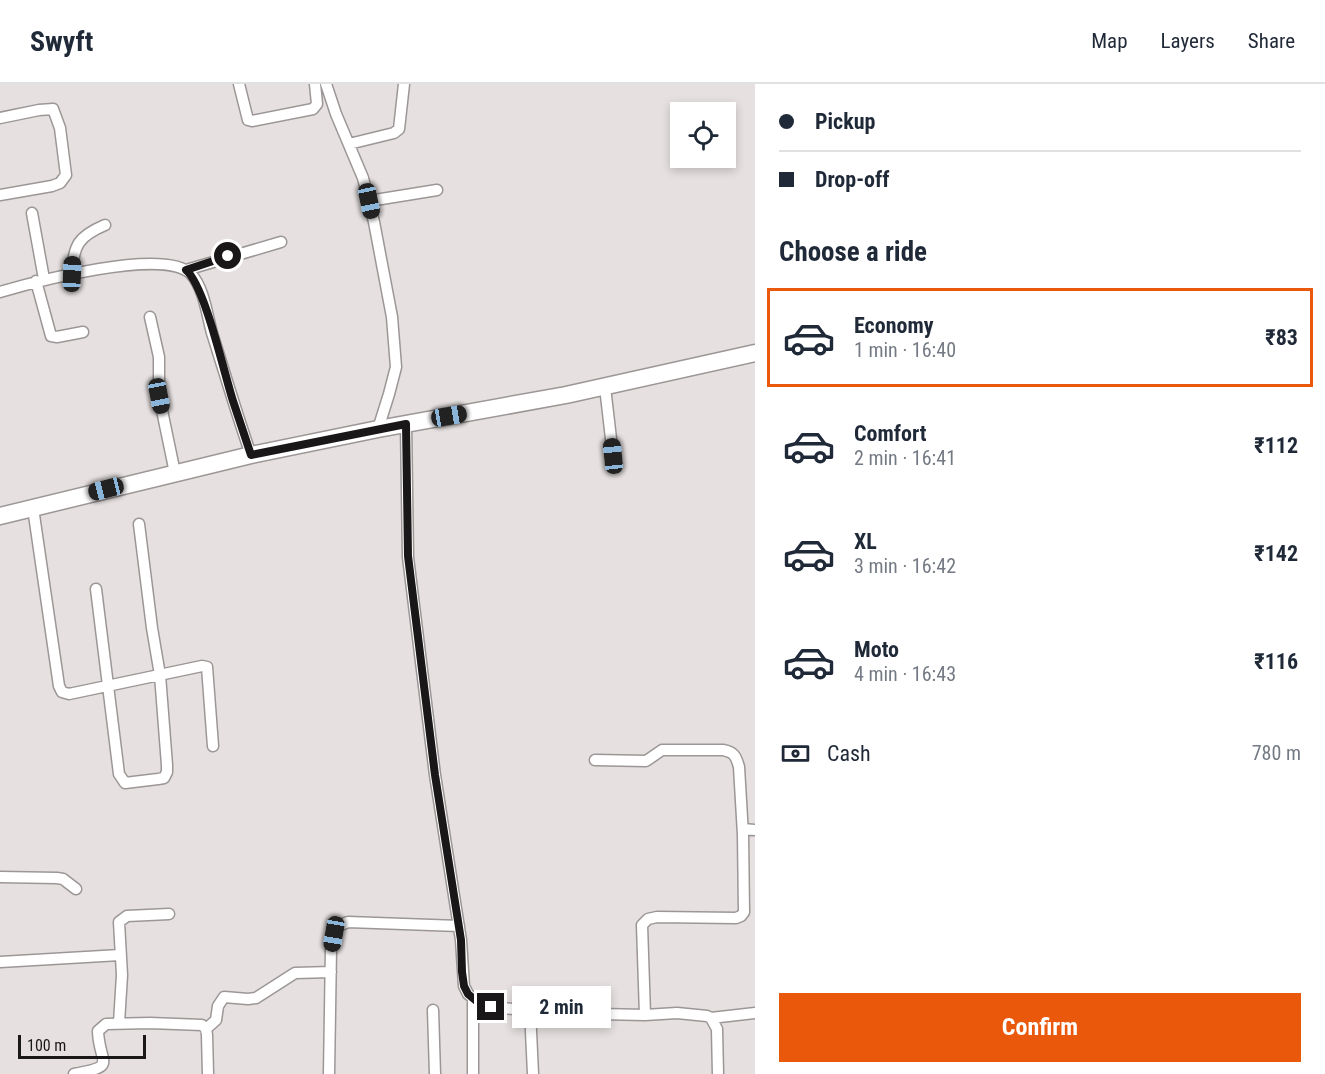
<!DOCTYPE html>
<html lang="en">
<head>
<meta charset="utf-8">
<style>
	:root { --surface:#fff; --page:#f2f2f3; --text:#1f2937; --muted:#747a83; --line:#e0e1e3; --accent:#ea580c }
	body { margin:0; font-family:"Roboto Condensed",sans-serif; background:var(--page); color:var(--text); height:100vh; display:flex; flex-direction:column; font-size:22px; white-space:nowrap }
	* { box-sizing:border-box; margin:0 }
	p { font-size:20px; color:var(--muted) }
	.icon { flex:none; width:33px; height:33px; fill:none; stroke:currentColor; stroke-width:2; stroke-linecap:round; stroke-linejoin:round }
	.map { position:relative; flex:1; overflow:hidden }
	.panel { display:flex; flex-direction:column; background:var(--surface); width:570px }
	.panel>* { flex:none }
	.guide { display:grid; align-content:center; height:132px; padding:0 24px; background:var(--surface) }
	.buttons { position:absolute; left:670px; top:18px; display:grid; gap:12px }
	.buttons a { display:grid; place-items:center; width:66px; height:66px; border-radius:0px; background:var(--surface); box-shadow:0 3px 9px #0003; font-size:30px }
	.scale { position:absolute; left:18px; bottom:15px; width:128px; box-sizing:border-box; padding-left:6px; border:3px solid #191717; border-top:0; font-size:16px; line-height:21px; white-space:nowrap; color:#191717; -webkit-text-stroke:4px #e6e1e0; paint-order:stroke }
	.end { position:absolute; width:27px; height:27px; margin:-14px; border:8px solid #191717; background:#fff; box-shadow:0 0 0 3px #fff }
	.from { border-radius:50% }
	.bubble { position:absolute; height:42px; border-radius:0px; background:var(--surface); box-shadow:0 3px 9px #0003; font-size:20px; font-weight:700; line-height:42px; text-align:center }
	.car { position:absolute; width:18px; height:36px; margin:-18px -9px; border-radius:8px; box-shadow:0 0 4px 2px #0007; background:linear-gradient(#222 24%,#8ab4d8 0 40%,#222 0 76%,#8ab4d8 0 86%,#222 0) }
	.guide b { display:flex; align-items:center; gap:21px; height:57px; font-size:22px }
	.guide b+b { border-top:2px solid var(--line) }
	.guide i { width:15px; height:15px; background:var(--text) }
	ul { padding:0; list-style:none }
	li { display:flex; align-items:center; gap:18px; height:99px; margin:0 12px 9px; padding:0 12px; border:3px solid transparent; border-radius:0px }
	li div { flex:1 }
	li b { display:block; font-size:22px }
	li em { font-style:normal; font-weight:700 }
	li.selected { border-color:var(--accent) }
	li>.icon { width:54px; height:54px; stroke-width:1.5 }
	h2 { padding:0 24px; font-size:27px; line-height:72px }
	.pay { display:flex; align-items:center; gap:15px; height:66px; padding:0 24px; font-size:22px }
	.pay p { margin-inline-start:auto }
	.action { display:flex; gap:12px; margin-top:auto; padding:12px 24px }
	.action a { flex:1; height:69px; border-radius:0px; background:var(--accent); color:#fff; font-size:24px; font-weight:700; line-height:69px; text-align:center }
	header { display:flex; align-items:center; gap:36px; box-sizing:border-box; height:84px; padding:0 30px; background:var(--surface); border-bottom:2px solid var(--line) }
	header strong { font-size:28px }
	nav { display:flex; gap:33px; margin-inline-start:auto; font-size:21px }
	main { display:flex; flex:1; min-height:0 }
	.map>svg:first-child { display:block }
</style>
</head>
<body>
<header>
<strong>Swyft</strong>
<nav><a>Map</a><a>Layers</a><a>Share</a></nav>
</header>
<main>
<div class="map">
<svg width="755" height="990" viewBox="0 0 755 990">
	<rect width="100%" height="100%" fill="#e6e1e0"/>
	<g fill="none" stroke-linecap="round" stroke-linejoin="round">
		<g stroke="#9c9796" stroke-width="13">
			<path id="minor" d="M239 0 248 36 252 37 313 25 317 20 315 0
				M326 0 336 30 363 94 374 138 392 233 396 283 389 310 378 345
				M0 34 39 26 53 25 60 44 66 91 60 99 52 102 0 111
				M349 60 394 49 399 45 404 0
				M369 117 437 106
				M32 129 44 195
				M186 186 281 158
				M72 190C73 161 79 152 105 141
				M36 197 51 252 57 253 83 248
				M0 208C34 198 164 163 191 190 204 204 207 231 212 249 225 290 237 331 251 371
				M150 233 159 273V312L175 389
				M605 303 613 372
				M406 340 408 473 435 691 461 856 464 902 468 910 480 920 491 923 555 929 645 931 677 929 707 932 711 934 717 945 718 990
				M33 424 59 602 62 608 69 610 202 582 207 583 213 662
				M96 505 119 690 125 699 158 695 164 694 167 688V681L160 591 152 544 139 440
				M595 676 646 677 662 666H723C734 668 736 672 739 683L743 751 744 828 741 832 736 834 657 833 648 835 642 841 645 931
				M743 745 755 746
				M0 793 57 794 63 795 76 805
				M0 878 120 871
				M473 915V990
				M433 926 435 990
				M530 926 533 990
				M711 934 755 929
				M119 939 122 891 119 838 127 832 169 830
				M206 945 216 936 218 922 224 913 248 915 256 914 295 889 331 888
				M74 990C119 982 99 980 98 947L106 940 150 939 202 941 206 945 207 951 208 990
				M329 990 331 864 338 842 348 838 459 842"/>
		</g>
		<g stroke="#9c9796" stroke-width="19">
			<path id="highway" d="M0 432 251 371 378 345 566 311 755 269"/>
		</g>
		<use href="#minor" stroke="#fff" stroke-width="10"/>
		<use href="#highway" stroke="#fff" stroke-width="16"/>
	</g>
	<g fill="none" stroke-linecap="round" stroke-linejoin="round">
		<path stroke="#191717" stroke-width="8" d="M228 172 186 186C205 202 224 289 233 317 239 335 245 353 251 371L406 340 408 472 435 691 461 856 462 888 464 902 468 910 480 920 491 923"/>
	</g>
</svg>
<div class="buttons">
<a><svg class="icon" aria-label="locate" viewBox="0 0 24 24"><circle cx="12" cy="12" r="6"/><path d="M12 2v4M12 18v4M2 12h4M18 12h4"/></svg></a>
</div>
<div class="scale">100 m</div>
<i class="end from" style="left:228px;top:172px"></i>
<i class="end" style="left:491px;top:923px"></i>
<div class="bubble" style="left:512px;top:902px;width:99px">2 min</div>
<i class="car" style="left:369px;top:117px;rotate:168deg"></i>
<i class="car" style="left:72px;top:190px;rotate:2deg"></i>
<i class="car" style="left:159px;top:312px;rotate:169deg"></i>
<i class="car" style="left:449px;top:332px;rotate:80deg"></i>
<i class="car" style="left:613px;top:372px;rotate:354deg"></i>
<i class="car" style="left:106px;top:405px;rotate:256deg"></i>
<i class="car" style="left:334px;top:850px;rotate:190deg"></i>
</div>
<section class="panel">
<div class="guide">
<b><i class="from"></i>Pickup</b>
<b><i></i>Drop-off</b>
</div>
<h2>Choose a ride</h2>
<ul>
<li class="selected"><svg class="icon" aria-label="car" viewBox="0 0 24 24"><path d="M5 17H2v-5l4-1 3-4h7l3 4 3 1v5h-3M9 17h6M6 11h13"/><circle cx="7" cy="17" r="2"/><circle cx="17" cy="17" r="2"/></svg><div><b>Economy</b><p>1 min · 16:40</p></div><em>₹83</em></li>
<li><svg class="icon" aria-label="car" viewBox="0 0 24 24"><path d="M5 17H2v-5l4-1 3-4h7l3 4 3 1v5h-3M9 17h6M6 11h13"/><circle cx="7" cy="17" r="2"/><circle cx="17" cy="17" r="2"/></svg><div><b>Comfort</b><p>2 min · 16:41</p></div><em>₹112</em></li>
<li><svg class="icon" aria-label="car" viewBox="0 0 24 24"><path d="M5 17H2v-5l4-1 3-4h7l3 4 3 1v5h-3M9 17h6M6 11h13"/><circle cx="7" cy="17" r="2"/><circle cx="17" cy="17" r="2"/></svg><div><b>XL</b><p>3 min · 16:42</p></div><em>₹142</em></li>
<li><svg class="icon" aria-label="car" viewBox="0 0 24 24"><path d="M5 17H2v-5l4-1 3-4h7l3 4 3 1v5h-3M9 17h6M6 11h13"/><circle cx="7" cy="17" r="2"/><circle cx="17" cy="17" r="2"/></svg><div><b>Moto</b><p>4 min · 16:43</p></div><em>₹116</em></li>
</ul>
<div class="pay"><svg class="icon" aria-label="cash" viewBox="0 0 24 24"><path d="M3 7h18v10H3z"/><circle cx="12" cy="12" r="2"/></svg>Cash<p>780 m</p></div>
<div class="action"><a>Confirm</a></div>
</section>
</main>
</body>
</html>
